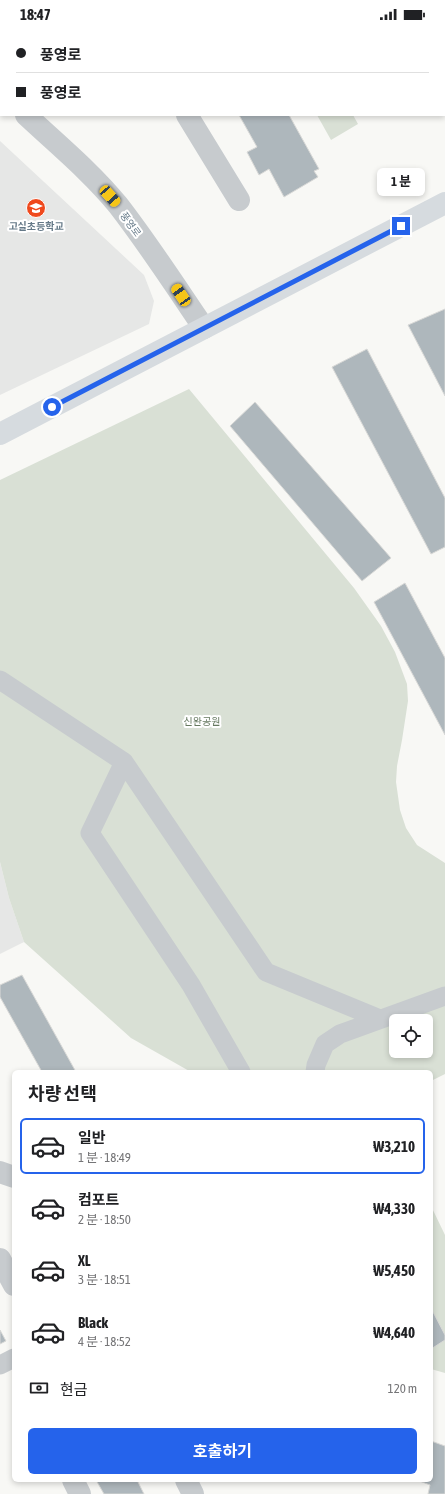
<!DOCTYPE html>
<html lang="ko">
<head>
<meta charset="utf-8">
<style>
	:root { --surface:#fff; --page:#f2f2f2; --text:#202124; --muted:#757577; --line:#e0e0e0; --accent:#2563eb }
	body { margin:0; font-family:"Asap Condensed","Noto Sans KR",sans-serif; background:var(--page); color:var(--text); height:100vh; display:flex; flex-direction:column; font-size:15px; white-space:nowrap }
	* { box-sizing:border-box; margin:0 }
	p { font-size:13px; color:var(--muted) }
	.icon { flex:none; width:22px; height:22px; fill:none; stroke:currentColor; stroke-width:2; stroke-linecap:round; stroke-linejoin:round }
	.map { position:relative; flex:1; overflow:hidden }
	.details { position:absolute; left:12px; top:1042px; width:421px; height:412px; display:flex; flex-direction:column; background:var(--surface); border-radius:6px; box-shadow:0 2px 6px #0003 }
	.details>* { flex:none }
	.hud { position:absolute; left:0px; top:0px; width:445px; height:88px; box-shadow:0 2px 6px #0003; display:grid; align-content:center; height:88px; padding:0 16px; background:var(--surface) }
	.tools { position:absolute; left:389px; top:986px; display:grid; gap:8px }
	.tools a { display:grid; place-items:center; width:44px; height:44px; border-radius:6px; background:var(--surface); box-shadow:0 2px 6px #0003; font-size:20px }
	.end { position:absolute; width:18px; height:18px; margin:-9px; border:5px solid #2563eb; background:#fff; box-shadow:0 0 0 2px #fff }
	.from { border-radius:50% }
	.bubble { position:absolute; height:28px; border-radius:6px; background:var(--surface); box-shadow:0 2px 6px #0003; font-size:13px; font-weight:700; line-height:28px; text-align:center }
	.car { position:absolute; width:12px; height:24px; margin:-12px -6px; border-radius:5px; box-shadow:0 0 3px 1px #0007; background:linear-gradient(#f5c518 24%,#345 0 40%,#f5c518 0 76%,#345 0 86%,#f5c518 0) }
	.hud b { display:flex; align-items:center; gap:14px; height:38px; font-size:15px }
	.hud b+b { border-top:1px solid var(--line) }
	.hud i { width:10px; height:10px; background:var(--text) }
	ul { padding:0; list-style:none }
	li { display:flex; align-items:center; gap:12px; height:56px; margin:0 8px 6px; padding:0 8px; border:2px solid transparent; border-radius:6px }
	li div { flex:1 }
	li b { display:block; font-size:15px }
	li em { font-style:normal; font-weight:700 }
	li.current { border-color:var(--accent) }
	li>.icon { width:36px; height:36px; stroke-width:1.5 }
	h2 { padding:0 16px; font-size:18px; line-height:48px }
	.pay { display:flex; align-items:center; gap:10px; height:44px; padding:0 16px; font-size:15px }
	.pay p { margin-inline-start:auto }
	.button { display:flex; gap:8px; margin-top:auto; padding:8px 16px }
	.button a { flex:1; height:46px; border-radius:6px; background:var(--accent); color:#fff; font-size:16px; font-weight:700; line-height:46px; text-align:center }
	.status { display:flex; justify-content:space-between; align-items:center; height:28px; padding:0 20px; background:var(--surface); direction:ltr }
	.status svg { height:11px; fill:currentColor }
	.map>svg:first-child { display:block }
</style>
</head>
<body>
<div class="status"><b>18:47</b><svg viewBox="0 0 49 12"><path d="M0 12V9h3v3zM5 12V6h3v6zM10 12V3h3v9zM15 12V0h3v12zM26 1h20v11H26zM47 4h2v5h-2z"/></svg></div>
<div class="map">
<svg width="445" height="1466" viewBox="0 0 445 1466">
	<rect width="100%" height="100%" fill="#f8f8f5"/>
	<path fill="#e6e7e6" d="M0 113 144 247 154 273 149 296 0 367Z
		M0 834 9 870 24 914 0 926Z"/>
	<path fill="#d9e0d5" fill-rule="evenodd" d="M317 87H353L358 96 331 112Z
		M189 361 354 560 381 598 395 624 407 656 408 673 402 712 397 738 396 754 400 782 406 800 417 817 445 835V1046L431 1053V1044H191L131 1010 24 914 9 870 0 834V452ZM396 993H426V1023H396Z
		M431 1178 445 1207V1345L431 1341Z"/>
	<path fill="#aeb7bc" stroke="#d9d9d7" d="M239 87H289L319 141 314 143 318 149 284 169 269 141 259 147 247 124 257 119Z
		M445 281V368L408 297Z
		M367 321 445 470V519L431 526 332 339Z
		M255 374 391 530 362 553 230 398Z
		M405 555 445 630V707L374 574Z
		M22 947 76 1044H42L0 969V957Z
		M431 1280 445 1307V1312L431 1321Z
		M0 1302 6 1313 0 1316Z
		M431 1413 445 1418V1466H428L430 1457 417 1452H431Z
		M96 1452H137L144 1466H104Z"/>
	<g fill="none" stroke-linecap="round" stroke-linejoin="round">
		<path stroke="#c7cbce" stroke-width="19" d="M0 652 124 734 266 944 380 991
			M124 734 90 805 191 957 241 1044
			M315 1044 316 1037 325 1016 340 1006 445 968
			M0 1337 14 1330"/>
		<path stroke="#c7cbce" stroke-width="22" d="M87 0 88 1
			M411 0 412 1
			M126 1 127 0
			M0 63 1 64
			M26 87C57 116 91 144 118 177 149 217 176 259 204 300
			M187 87 239 172
			M0 1144 14 1149
			M0 1231 14 1257
			M73 1452 80 1466
			M186 1452 193 1466"/>
		<path stroke="#d6dbdf" stroke-width="22" d="M0 406 445 175"/>
	</g>
	<g fill="none" stroke-linecap="round" stroke-linejoin="round">
		<path stroke="#2563eb" stroke-width="5" d="M52 379 401 198"/>
	</g>
	<defs>
		<g id="school-disc" transform="scale(1)"><circle r="9.5" fill="#ef491d" stroke="#fff"/><path d="M0-5L7-2L0 1L-7-2ZM-4 1L0 2.5L4 1V4Q0 6-4 4Z" fill="#fff"/></g>
	</defs>
	<g fill-rule="evenodd">
		<use href="#school-disc" x="36" y="180"/>
	</g>
	<g text-anchor="middle" stroke-width="4" stroke-linejoin="round" paint-order="stroke">
		<g font-size="10" fill="#657988" stroke="#fff">
			<text transform="translate(131 196) rotate(54)" y="4">풍영로</text>
		</g>
		<g font-size="10" font-weight="bold" fill="#657988" stroke="#fff">
			<text x="36" y="202">고실초등학교</text>
		</g>
		<g font-size="10" fill="#667960" stroke="#fff">
			<text x="202" y="697">신완공원</text>
		</g>
	</g>
</svg>
<div class="tools">
<a><svg class="icon" aria-label="locate" viewBox="0 0 24 24"><circle cx="12" cy="12" r="6"/><path d="M12 2v4M12 18v4M2 12h4M18 12h4"/></svg></a>
</div>
<i class="end from" style="left:52px;top:379px"></i>
<i class="end" style="left:401px;top:198px"></i>
<div class="bubble" style="left:377px;top:140px;width:48px">1 분</div>
<i class="car" style="left:110px;top:168px;rotate:138deg"></i>
<i class="car" style="left:181px;top:267px;rotate:326deg"></i>
<div class="hud">
<b><i class="from"></i>풍영로</b>
<b><i></i>풍영로</b>
</div>
<section class="details">
<h2>차량 선택</h2>
<ul>
<li class="current"><svg class="icon" aria-label="car" viewBox="0 0 24 24"><path d="M5 17H2v-5l4-1 3-4h7l3 4 3 1v5h-3M9 17h6M6 11h13"/><circle cx="7" cy="17" r="2"/><circle cx="17" cy="17" r="2"/></svg><div><b>일반</b><p>1 분 · 18:49</p></div><em>₩3,210</em></li>
<li><svg class="icon" aria-label="car" viewBox="0 0 24 24"><path d="M5 17H2v-5l4-1 3-4h7l3 4 3 1v5h-3M9 17h6M6 11h13"/><circle cx="7" cy="17" r="2"/><circle cx="17" cy="17" r="2"/></svg><div><b>컴포트</b><p>2 분 · 18:50</p></div><em>₩4,330</em></li>
<li><svg class="icon" aria-label="car" viewBox="0 0 24 24"><path d="M5 17H2v-5l4-1 3-4h7l3 4 3 1v5h-3M9 17h6M6 11h13"/><circle cx="7" cy="17" r="2"/><circle cx="17" cy="17" r="2"/></svg><div><b>XL</b><p>3 분 · 18:51</p></div><em>₩5,450</em></li>
<li><svg class="icon" aria-label="car" viewBox="0 0 24 24"><path d="M5 17H2v-5l4-1 3-4h7l3 4 3 1v5h-3M9 17h6M6 11h13"/><circle cx="7" cy="17" r="2"/><circle cx="17" cy="17" r="2"/></svg><div><b>Black</b><p>4 분 · 18:52</p></div><em>₩4,640</em></li>
</ul>
<div class="pay"><svg class="icon" aria-label="cash" viewBox="0 0 24 24"><path d="M3 7h18v10H3z"/><circle cx="12" cy="12" r="2"/></svg>현금<p>120 m</p></div>
<div class="button"><a>호출하기</a></div>
</section>
</div>
</body>
</html>
